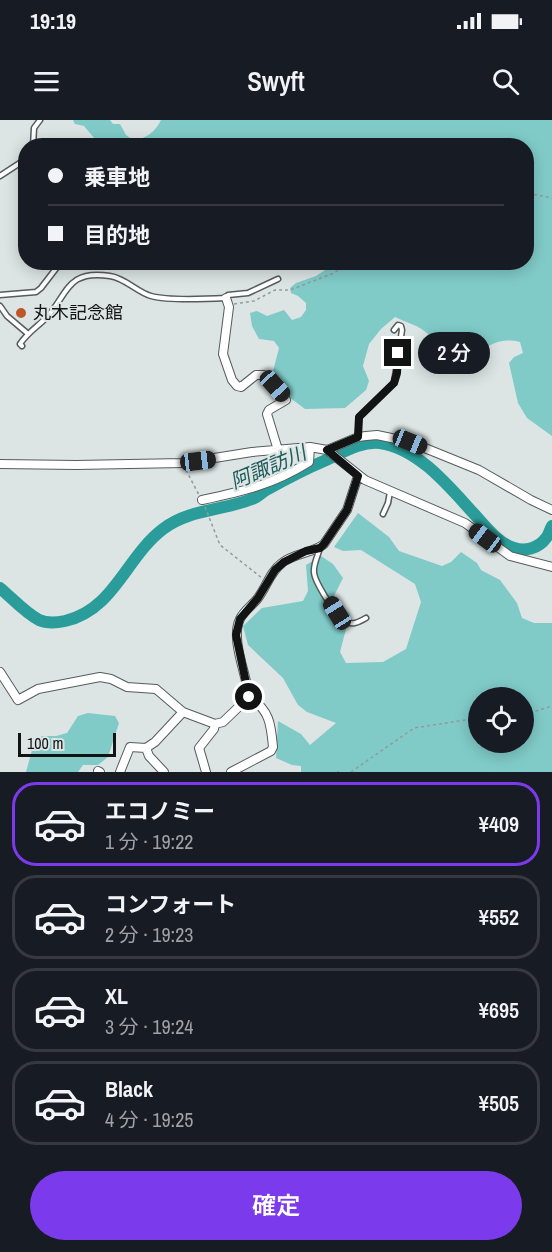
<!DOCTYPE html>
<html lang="ja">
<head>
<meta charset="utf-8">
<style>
	:root { --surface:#171b24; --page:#20242c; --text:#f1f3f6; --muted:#9ea1a6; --line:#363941; --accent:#7c3aed }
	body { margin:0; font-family:"Archivo Narrow","Noto Sans JP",sans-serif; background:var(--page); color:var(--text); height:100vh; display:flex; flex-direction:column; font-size:22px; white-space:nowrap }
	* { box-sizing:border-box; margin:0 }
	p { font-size:20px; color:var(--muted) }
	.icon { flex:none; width:33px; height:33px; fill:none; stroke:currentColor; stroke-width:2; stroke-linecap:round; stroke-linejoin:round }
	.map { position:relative; height:652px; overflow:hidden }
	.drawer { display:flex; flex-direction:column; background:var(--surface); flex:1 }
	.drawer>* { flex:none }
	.banner { position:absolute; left:18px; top:18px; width:516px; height:132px; border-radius:24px; box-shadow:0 3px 15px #0003; display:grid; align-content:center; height:132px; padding:0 30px; background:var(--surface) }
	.buttons { position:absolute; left:468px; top:567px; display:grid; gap:12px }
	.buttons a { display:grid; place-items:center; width:66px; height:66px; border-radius:50%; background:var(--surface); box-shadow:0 3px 15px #0003; font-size:30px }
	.scale { position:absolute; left:18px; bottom:15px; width:98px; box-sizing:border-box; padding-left:6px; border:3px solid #111413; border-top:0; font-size:16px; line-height:21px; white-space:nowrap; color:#111413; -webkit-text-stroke:4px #dce4e4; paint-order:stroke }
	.end { position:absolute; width:27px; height:27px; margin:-14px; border:8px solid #111413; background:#fff; box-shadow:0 0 0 3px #fff }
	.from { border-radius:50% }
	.bubble { position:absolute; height:42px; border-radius:21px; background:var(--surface); box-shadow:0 3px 15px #0003; font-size:20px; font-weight:600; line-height:42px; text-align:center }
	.car { position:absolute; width:18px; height:36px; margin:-18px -9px; border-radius:8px; box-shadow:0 0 4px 2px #0007; background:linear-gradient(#222 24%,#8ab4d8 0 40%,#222 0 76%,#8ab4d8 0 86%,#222 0) }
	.banner b { display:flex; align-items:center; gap:21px; height:57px; font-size:22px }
	.banner b+b { border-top:2px solid var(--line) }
	.banner i { width:15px; height:15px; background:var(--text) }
	ul { padding:10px 0 0; list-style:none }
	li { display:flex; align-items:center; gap:18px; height:84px; margin:0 12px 9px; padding:0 18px; border:3px solid var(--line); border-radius:24px }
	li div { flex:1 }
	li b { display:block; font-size:22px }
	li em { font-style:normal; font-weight:600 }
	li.selected { border-color:var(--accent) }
	li>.icon { width:54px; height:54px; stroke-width:1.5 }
	.button { display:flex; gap:12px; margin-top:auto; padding:12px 30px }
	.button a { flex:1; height:69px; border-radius:36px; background:var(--accent); color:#fff; font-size:24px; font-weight:600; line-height:69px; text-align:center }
	.status { display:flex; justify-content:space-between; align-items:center; height:42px; padding:0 30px; background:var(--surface); direction:ltr }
	.status svg { height:16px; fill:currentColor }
	header { display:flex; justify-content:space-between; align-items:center; height:78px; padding:0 30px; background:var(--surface); font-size:27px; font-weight:600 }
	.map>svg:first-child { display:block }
</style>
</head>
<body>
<div class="status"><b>19:19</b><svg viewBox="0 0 49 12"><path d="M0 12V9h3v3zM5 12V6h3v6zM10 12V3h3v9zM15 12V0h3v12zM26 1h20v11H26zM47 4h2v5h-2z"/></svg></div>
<header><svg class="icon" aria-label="menu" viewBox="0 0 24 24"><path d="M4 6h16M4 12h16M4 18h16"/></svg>Swyft<svg class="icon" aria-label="search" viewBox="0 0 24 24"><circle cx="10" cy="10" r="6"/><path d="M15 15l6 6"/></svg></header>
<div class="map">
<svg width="552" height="652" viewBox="0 0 552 652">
	<rect width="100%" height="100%" fill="#dce4e4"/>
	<path fill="#80cbc8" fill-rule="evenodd" d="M73 0H110L113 4H120L126 15 133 20C145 20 156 11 161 0H552V316L527 298 518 283 509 243 514 237 523 233 520 222C487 214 480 239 455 251L431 243 428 214C419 205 407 203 395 197L381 209 369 224 363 246 369 261 366 270 345 288 305 289 285 274 274 263 272 255 279 228 274 221 259 219 252 206 250 193 257 191 267 196 284 190 292 200 301 197 306 190V183L298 176 291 173 290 168 296 163 316 156 336 143 526 142V26L100 25 84 6 75 4Z
		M358 393 389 417 399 431 442 446 451 442 461 432 477 443 481 450 500 460 517 483 522 498 534 503H552V652H301V646L292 645 276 638 278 601 301 614 310 625 336 603 307 592 298 585 283 558 248 525 243 506 262 488 303 481 308 471 306 445 321 436 333 444 343 458 334 476 350 494 340 532 346 543 383 542 406 529 421 482 415 464 361 430 343 431 334 427ZM478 578H524V622H478Z
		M88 593 115 596 119 603 108 637 98 645H83L78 652H26L34 623 42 616H56L67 613 78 596Z"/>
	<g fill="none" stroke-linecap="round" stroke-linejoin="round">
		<path stroke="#2a9d9a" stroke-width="12" d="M0 468C12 478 24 492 39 500 48 504 56 503 65 501 114 490 126 437 163 409 189 389 222 391 252 379 258 377 262 372 268 369 286 359 305 349 324 341 342 333 360 321 380 323 420 329 450 368 476 396 486 407 498 423 514 428 525 432 539 428 546 418 549 415 550 409 552 406"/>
		<g stroke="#555d5c" stroke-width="7">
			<path id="service" d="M33 26 34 8 40 0
				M0 56 26 39
				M135 142H169
				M0 175 36 172 41 168 61 142
				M0 186 7 196 27 213
				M22 226 20 224C27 213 37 207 46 198 68 175 66 149 110 156 125 158 137 172 151 176 169 181 207 179 226 178L228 175 248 173 278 159
				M358 316 359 297 394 263 402 210 401 206 398 205 394 210
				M383 394 388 383 390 372
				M320 428C318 435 313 445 314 452 314 461 336 496 344 501 352 506 359 502 366 498"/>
		</g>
		<g stroke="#555d5c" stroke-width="10">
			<path id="minor" d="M226 178 229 187 223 234 232 260 237 266 241 267 256 255H264L286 280 269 290 267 294 278 330
				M327 330 358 317 366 316 377 315 410 322 479 350 531 380 552 390
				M0 344 76 345 183 343 252 332 310 327 327 330 365 360 465 403 510 436 552 447
				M202 380C244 371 272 365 309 342L310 327
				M0 552 18 580 38 569 100 557 111 559 127 567 156 569 183 592 215 604 223 602 249 577
				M146 628 149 636 164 652
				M98 651 100 652
				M120 652 130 627 146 628 155 622 183 592
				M206 652 199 628 214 609 215 604
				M231 652 271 631 273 627C271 605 270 590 249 577 247 555 230 519 240 499 244 490 253 485 258 478 267 466 270 452 282 443 294 433 314 433 324 424L347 390 358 356"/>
		</g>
		<path stroke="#949a9a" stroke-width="1.5" stroke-dasharray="3 3" stroke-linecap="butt" d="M526 66 532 74 552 78
			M234 184 254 181 275 170H290L334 153 350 142
			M186 350 199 375
			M205 387 220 425 262 458
			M524 595 552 586
			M338 652V651
			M351 652 414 608 478 598"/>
		<use href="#service" stroke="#fff" stroke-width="4"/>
		<use href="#minor" stroke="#fff" stroke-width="8"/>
	</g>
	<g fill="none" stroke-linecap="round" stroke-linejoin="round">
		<path stroke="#111413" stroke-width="8" d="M249 577 236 515 240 499 258 478 275 450 284 442 306 431 320 428 324 424 347 390 358 356 327 330 358 317 359 297 394 263 397 253 398 233"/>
	</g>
	<circle fill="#bd5729" stroke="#dce4e4" stroke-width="2" cx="21" cy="193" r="6"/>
	<g text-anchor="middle" stroke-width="4.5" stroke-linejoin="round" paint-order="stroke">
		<g font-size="18" fill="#111413" stroke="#dce4e4" text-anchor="start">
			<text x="33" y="199">丸木記念館</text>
		</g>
		<g font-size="20" font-style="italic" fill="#205c5b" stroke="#dce4e4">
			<text transform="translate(268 347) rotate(-23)" y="7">阿諏訪川</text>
		</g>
	</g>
</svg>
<div class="buttons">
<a><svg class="icon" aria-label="locate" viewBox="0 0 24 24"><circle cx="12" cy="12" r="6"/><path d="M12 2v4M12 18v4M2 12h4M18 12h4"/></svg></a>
</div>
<div class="scale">100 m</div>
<i class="end from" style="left:249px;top:577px"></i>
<i class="end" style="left:398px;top:233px"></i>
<div class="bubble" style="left:418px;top:212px;width:72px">2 分</div>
<i class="car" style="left:275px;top:266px;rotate:138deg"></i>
<i class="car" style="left:410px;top:322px;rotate:112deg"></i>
<i class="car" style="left:198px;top:341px;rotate:83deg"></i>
<i class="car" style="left:485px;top:418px;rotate:307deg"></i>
<i class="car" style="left:337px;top:493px;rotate:328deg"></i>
<div class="banner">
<b><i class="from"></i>乗車地</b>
<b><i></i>目的地</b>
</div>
</div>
<section class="drawer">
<ul>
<li class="selected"><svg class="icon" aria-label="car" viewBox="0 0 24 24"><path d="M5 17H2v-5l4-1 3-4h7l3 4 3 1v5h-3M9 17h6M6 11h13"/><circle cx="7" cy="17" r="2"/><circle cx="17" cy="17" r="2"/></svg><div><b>エコノミー</b><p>1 分 · 19:22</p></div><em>¥409</em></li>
<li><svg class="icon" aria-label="car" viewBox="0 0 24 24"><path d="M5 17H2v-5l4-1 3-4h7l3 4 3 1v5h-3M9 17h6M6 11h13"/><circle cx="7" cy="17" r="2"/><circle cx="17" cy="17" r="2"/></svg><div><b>コンフォート</b><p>2 分 · 19:23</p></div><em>¥552</em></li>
<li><svg class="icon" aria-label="car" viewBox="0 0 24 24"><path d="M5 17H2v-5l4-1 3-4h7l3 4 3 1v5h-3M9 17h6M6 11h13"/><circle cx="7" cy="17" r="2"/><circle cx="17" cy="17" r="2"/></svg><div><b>XL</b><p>3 分 · 19:24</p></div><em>¥695</em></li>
<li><svg class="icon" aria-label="car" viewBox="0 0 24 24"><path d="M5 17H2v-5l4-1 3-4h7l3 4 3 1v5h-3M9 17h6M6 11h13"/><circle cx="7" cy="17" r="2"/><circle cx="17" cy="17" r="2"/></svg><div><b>Black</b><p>4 分 · 19:25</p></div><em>¥505</em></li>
</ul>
<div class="button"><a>確定</a></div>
</section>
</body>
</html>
